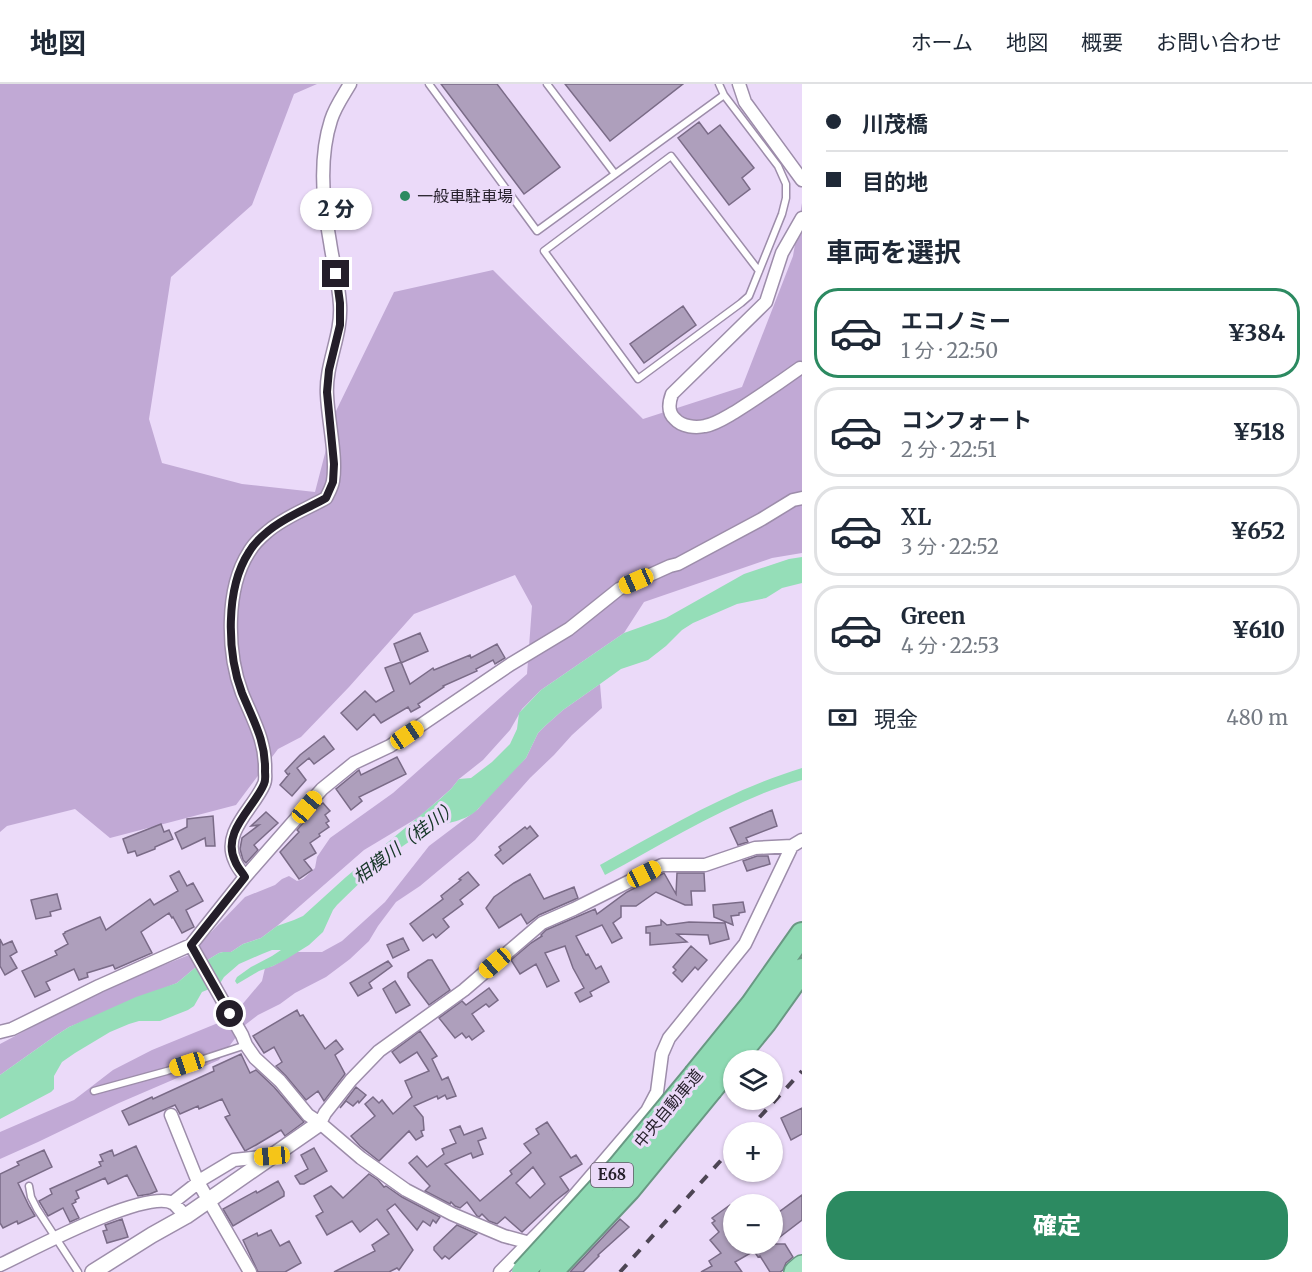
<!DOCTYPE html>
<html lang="ja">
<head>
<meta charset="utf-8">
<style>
	:root { --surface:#fff; --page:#f6f6f7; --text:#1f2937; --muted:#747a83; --line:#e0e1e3; --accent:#2c8a61 }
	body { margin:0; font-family:Merriweather,"Noto Sans JP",serif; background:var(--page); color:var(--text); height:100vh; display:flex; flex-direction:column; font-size:22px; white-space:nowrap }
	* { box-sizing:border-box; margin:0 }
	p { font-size:20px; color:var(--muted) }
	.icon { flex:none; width:33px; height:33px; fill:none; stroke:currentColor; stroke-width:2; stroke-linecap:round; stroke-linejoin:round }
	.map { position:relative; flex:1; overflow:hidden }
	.side { display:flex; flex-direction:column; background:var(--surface); width:510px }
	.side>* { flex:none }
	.banner { display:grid; align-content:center; height:132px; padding:0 24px; background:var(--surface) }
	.buttons { position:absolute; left:723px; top:966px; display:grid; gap:12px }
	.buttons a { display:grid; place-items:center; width:60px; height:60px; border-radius:50%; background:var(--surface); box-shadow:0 2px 4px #0004; font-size:30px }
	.end { position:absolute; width:27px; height:27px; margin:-14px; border:8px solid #241e29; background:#fff; box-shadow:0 0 0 3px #fff }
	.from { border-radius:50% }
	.bubble { position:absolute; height:42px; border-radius:21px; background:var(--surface); box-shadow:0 2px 4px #0004; font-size:20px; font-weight:800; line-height:42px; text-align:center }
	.car { position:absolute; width:18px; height:36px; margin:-18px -9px; border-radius:8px; box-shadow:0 0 4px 2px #0007; background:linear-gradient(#f5c518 24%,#345 0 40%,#f5c518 0 76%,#345 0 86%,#f5c518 0) }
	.banner b { display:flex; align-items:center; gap:21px; height:57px; font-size:22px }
	.banner b+b { border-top:2px solid var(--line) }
	.banner i { width:15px; height:15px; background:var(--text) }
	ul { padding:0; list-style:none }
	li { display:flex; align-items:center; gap:18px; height:90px; margin:0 12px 9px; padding:0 12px; border:3px solid var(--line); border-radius:24px }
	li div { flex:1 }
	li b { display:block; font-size:22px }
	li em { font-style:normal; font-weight:800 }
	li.active { border-color:var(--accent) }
	li>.icon { width:54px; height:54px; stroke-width:1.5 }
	h2 { padding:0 24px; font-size:27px; line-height:72px }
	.pay { display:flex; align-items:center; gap:15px; height:66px; padding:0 24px; font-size:22px }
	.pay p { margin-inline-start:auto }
	.button { display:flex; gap:12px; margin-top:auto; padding:12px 24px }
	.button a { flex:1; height:69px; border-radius:24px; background:var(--accent); color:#fff; font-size:24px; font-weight:800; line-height:69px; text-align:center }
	header { display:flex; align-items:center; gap:36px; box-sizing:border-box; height:84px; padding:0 30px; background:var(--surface); border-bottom:2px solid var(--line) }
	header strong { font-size:28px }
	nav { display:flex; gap:33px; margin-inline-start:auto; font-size:21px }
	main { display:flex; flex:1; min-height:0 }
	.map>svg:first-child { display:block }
</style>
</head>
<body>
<header>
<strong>地図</strong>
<nav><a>ホーム</a><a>地図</a><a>概要</a><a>お問い合わせ</a></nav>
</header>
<main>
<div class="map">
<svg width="802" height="1188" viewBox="0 0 802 1188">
	<rect width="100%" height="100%" fill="#ebdaf9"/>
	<path fill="#c1a9d5" d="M0 0H317L294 10 252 121 171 193 149 335 162 379 242 400 315 408 336 327 394 208 493 186 643 335 742 303 793 172 802 119V469L772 474 644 518 624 549 541 606 522 625 510 646 483 676 459 695 451 705 419 733 364 766 277 842 261 854 243 860 231 868H223L219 869 196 883 177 899 69 943 55 952 0 991V960L108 903 189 871 245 813 275 801 282 795 289 792 297 797 303 795 315 784 317 773 330 754 393 709 527 590 532 522 515 491 414 530 349 603 301 653 278 665 236 721 110 754 75 725 7 742 0 748Z
		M600 600 602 624 572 651 554 671 530 694 475 756 420 802 396 818 378 842 369 857 350 875 326 893 295 909 280 920 258 931 245 941 219 976 119 1019 38 1058 0 1075V1048L74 1016 113 986 152 966 218 939 235 929 262 897 265 884 273 882 297 868H322L342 857 385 818 429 762 478 725 503 696 526 674 538 649 545 642 563 626Z"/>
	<path fill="#95deb8" d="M802 473V499L782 504 766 514 737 520 693 539 682 546 666 562 648 576 621 585 600 600 563 626 545 642 538 649 526 674 476 727C462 739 444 738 428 746 393 765 365 794 337 821L333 826 323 848 309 861 285 876 273 882 259 887 237 900 235 897 237 893 251 883 272 872 281 866H272L262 870 239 880 224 893 219 901 202 908 194 922 188 926 160 937H139L129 940 110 948 75 969 62 978 54 992V1005L51 1008 0 1035V991L55 952 69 943 136 913 177 899 196 883 219 869 223 868H231L243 860 261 854 277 842 294 836 303 832 346 793 440 715 451 705 459 695 471 694 492 678 510 660 517 645 519 629 541 606 624 549 666 534 744 490 789 475Z
		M802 684V696C732 716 669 757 605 791L600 781C665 745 730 706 802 684Z"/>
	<path fill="#ae9fbc" stroke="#7a6b87" stroke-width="1.5" fill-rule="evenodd" d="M441 0H497L560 83 524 110Z
		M565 0H683L610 57Z
		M699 38 708 50 720 41 754 84 742 94 750 105 729 121 678 54Z
		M683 222 696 241 644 279 630 260Z
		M420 549 428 567 401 579 394 560Z
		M497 560 505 574 495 580 493 576 476 585 477 587 443 602 444 603 418 620 420 623 411 628 408 623 381 639 374 630 357 646 341 629 365 607 376 618 394 607 385 584 401 578 410 600 433 584 434 586 470 571 471 574Z
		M324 652 334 665 314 680 309 674 297 684 306 696 292 712 280 701 290 689 288 691 285 687 300 671Z
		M397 673 406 690 359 713 362 717 351 726 336 705 359 686 361 691Z
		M323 719 330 727 325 731 329 737 326 739 329 743 319 750 320 752 310 759 316 769 304 776 312 786 299 795 280 768 299 748 297 746 316 724Z
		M772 726 777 742 746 754 748 758 738 761 730 744Z
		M266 728 278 739 254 761 258 766 246 779 243 776 240 765 242 754 259 741 251 742Z
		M213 732 215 762H206L205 754 182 765 175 749 187 743V735Z
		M161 740 164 748 169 746 173 755 155 763V765L137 772 135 767 128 769 123 755Z
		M530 742 538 752 503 780 495 771 501 766 499 763 525 743 527 745Z
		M757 772H768L770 780 747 787 743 777Z
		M179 787 187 802 193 799 203 817 186 826 194 843 182 849 173 833 172 834 169 829 141 848 152 869 115 885 113 881 87 889 88 893 79 896 74 885 46 898 50 906 35 913 22 887 57 871 55 867 68 860 63 850 65 849V848L100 833 106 846 150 815 154 821 178 807 170 792Z
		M468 788 479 801 460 816 463 820 443 835 449 843 436 854 433 850 423 857 410 840 443 815 441 812 461 796 459 795Z
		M664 789 676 810 677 789H704L705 807H691L692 821H685L656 808 636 822H621V833L613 839 622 854 612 859 602 841 576 852 586 871 588 870 596 885 601 882 609 898 590 908 592 912 580 918 575 909 584 904 573 884 565 862 545 869 559 897 547 903 536 880 520 890 511 876 531 859 542 852 541 851 546 846 595 825 597 830 627 808Z
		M530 790 544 815 574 803 578 814 539 831 527 840 521 830 499 844 486 824 494 813 514 799Z
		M57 810 61 825 50 828 51 832 36 835 31 816Z
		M743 818 745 828 739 829V831L731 832 733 841 714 833 713 821Z
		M661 836 667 841 689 838 725 839 729 855 710 860 708 851 677 850 687 858 650 861V849H646V843L661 841Z
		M403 854 409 866 393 874 387 861Z
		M0 855 3 861 12 857 17 868 10 872 17 884 5 891 0 882Z
		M691 862 707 876 698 886 695 883 682 898 673 889 676 886 673 883Z
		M428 876H432L450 906 429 921 408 893V889Z
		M388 877 392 882 369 899 372 904 358 912 350 899Z
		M395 897 410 921 396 929 383 905Z
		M489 904 498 916 489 923 486 920 472 930 484 947 472 956 469 952 466 954 462 949 455 954 439 934 462 917 466 921Z
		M297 926 300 932 303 931 325 965 336 956 343 965 335 971 345 990 324 1017 318 1007 306 1016 286 992 276 982 282 978 274 963 264 969 253 952Z
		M420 947 437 972 432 975 442 996 448 993 456 1012 447 1015 445 1011 438 1015 437 1012 414 1022 423 1033 424 1046 421 1047 423 1052 416 1056 409 1047 379 1077 360 1062 351 1052 375 1032 365 1020 373 1013 379 1019 382 1016 393 1030 412 1013 405 997 429 987 417 968 400 979 392 968Z
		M241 970 250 989 256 986 274 1003 304 1038 285 1052 281 1046 256 1061 245 1067 225 1033 230 1031 222 1015 199 1025 198 1022 180 1030 175 1021 129 1041 122 1027 152 1013 153 1015 214 987 213 983Z
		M356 1003 366 1011 359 1019 358 1017 353 1022 346 1017 340 1024Z
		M802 1024V1050L791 1056 781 1034Z
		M547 1038 571 1074 576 1071 582 1080 560 1093 569 1106 555 1117 522 1148 505 1133 497 1140 489 1137 482 1130 479 1133 477 1132 467 1118 460 1124 455 1122 451 1118 450 1120 425 1107 430 1102 409 1079 417 1072 427 1083 444 1070 442 1065 456 1059 450 1046 460 1042 464 1051 482 1044 486 1054 478 1057 483 1070 473 1074 471 1069 445 1080 480 1117 512 1090 510 1087 531 1069 524 1060 539 1050 536 1045ZM533 1083 545 1100 530 1114 516 1099Z
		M136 1062 157 1107 150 1110 138 1112 127 1091 108 1100 105 1094 76 1107 79 1114 75 1116 76 1118 72 1120 79 1134 70 1138 63 1124 48 1132 39 1117 52 1110 50 1105 101 1082 99 1078 103 1077 100 1071 112 1066 114 1072Z
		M314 1064 327 1087 304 1100H300L295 1092 308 1085 301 1071Z
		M44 1066 52 1083 18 1099 29 1122 35 1132 18 1140 17 1137 3 1144 0 1139V1090L19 1081 17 1078Z
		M369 1090 378 1096 384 1103 386 1102 402 1113 440 1133 436 1139 433 1136 430 1142 423 1137 417 1146 395 1120 387 1126 413 1166 399 1186 397 1184 389 1188H334L375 1167 372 1161 389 1150 377 1135 360 1148 352 1137 327 1151 316 1132 323 1128 314 1112 331 1102 343 1114Z
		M278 1097 284 1108V1112L233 1142 223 1125 256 1107 257 1109Z
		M802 1111V1136L772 1159V1138L778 1135 775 1131Z
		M730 1121 734 1127V1160H785L793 1173 786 1179 783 1186 780 1188H770L760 1172 758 1173 754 1167 735 1178 742 1188H701L712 1182 709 1177 721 1169 710 1156 719 1148 712 1139 715 1137 712 1134Z
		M122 1135 128 1153 107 1159 103 1147 107 1146 105 1141Z
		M620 1135 629 1143 598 1171 599 1172 583 1188H570Z
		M457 1141 477 1150 449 1175 445 1172 442 1175 434 1166V1163Z
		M271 1146 280 1162 289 1157 301 1179 285 1188H258L243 1156 257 1149 258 1152Z"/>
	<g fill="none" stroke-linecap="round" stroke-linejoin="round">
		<g stroke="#9d8daa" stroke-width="9">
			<path id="service" d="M429 0 537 147 724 11 719 0
				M547 0 615 90
				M724 11 778 82 786 100V114L782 130 749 212 741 219 638 295 544 167 671 72 759 187
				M94 1007 167 987 246 961
				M29 1102 31 1113 37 1125 78 1188"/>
		</g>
		<g stroke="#9d8daa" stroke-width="15">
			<path id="minor" d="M739 0 745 18 802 96
				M800 284C779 299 757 314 735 328 726 333 716 340 705 342 696 344 682 343 675 335 667 328 669 318 672 310L766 218 782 169 802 134
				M245 793C242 788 237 783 235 777 221 748 254 724 264 700 266 696 265 691 265 687 266 657 253 636 242 609 227 569 225 505 249 468 253 461 261 453 267 448 284 433 307 425 326 414 329 408 332 403 333 397 337 373 328 336 327 311 325 280 342 252 340 221 339 200 333 179 330 158 323 121 319 73 331 36 335 23 343 12 350 0
				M191 861 242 951 246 961 255 974 280 997 308 1031 320 1039 361 1074 406 1106 452 1130 504 1152 530 1159 535 1163
				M0 948 12 945 99 902 191 861 245 793 322 705 354 679 390 662 511 580 569 545 619 505 670 482 678 480 762 435 793 416 802 414
				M171 1031 198 1098 250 1188
				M320 1039 325 1029 351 996 379 967 464 906 542 839 574 825 662 781H705L755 764 792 762 802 756
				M172 1119 204 1094 234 1076 271 1072
				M0 1181C30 1167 144 1105 173 1119 177 1122 182 1129 186 1132
				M500 1188 569 1118 647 1027 657 1008 662 970 669 954 745 860 792 762"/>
		</g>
		<g stroke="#9d8daa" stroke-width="18">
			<path id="tertiary" d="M93 1188 152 1151 186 1132 320 1039"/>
		</g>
		<g stroke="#699883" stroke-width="24">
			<path id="trunk" d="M795 1188 802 1182"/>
		</g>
		<g stroke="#699883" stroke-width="26">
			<path id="motorway" d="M734 976 765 938 802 886
				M696 990 752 921 802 850
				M711 1005 734 977"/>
		</g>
		<use href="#service" stroke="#fff" stroke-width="6"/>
		<use href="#minor" stroke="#fff" stroke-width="12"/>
		<use href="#tertiary" stroke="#fff" stroke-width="15"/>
		<use href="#trunk" stroke="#a4e2c2" stroke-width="21"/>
		<use href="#motorway" stroke="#8edab3" stroke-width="22"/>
		<path stroke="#4d4554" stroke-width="4" stroke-dasharray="10 10" stroke-linecap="butt" d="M746 1048 802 987
			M620 1188 734 1062"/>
		<g stroke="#699883" stroke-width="26" stroke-linecap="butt">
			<path id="motorway-bridge" d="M523 1188 619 1083 696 990
				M551 1188 629 1105 711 1005"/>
		</g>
		<use href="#motorway-bridge" stroke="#8edab3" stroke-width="22"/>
	</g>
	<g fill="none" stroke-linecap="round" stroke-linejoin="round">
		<path stroke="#241e29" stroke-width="8" d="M230 930 191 861 245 793C242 788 237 783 235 777 221 748 254 724 264 700 266 696 265 691 265 687 266 657 253 636 242 609 227 569 225 505 249 468 253 461 261 453 267 448 284 433 307 425 326 414L333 398 334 380 327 308 329 286 340 241V219L336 190"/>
	</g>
	<circle fill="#2c8a61" stroke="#ebdaf9" stroke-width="2" cx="405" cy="112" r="6"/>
	<g text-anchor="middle" stroke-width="6" stroke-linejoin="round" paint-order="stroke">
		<rect fill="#ebdaf9" stroke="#605667" stroke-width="1.5" x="591" y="1079" width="42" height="24" rx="4.5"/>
		<g font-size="15" font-weight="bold" fill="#241e29">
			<text x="612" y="1096">E68</text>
		</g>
		<g font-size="16" fill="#241e29" stroke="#ebdaf9" text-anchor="start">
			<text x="417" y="118">一般車駐車場</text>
		</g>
		<g font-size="16" fill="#241e29" stroke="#ebdaf9">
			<text transform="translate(668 1024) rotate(-50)" y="6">中央自動車道</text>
		</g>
		<g font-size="18" font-style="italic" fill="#143525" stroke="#ebdaf9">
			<text transform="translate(406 758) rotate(-37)" y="6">相模川（桂川）</text>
		</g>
	</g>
</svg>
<div class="buttons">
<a><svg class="icon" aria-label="layers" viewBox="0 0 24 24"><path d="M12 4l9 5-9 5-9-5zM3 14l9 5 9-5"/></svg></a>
<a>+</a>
<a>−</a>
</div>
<i class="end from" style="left:230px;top:930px"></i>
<i class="end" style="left:336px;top:190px"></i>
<div class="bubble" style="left:300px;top:104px;width:72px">2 分</div>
<i class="car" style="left:636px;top:497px;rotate:246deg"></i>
<i class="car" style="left:407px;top:651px;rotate:56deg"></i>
<i class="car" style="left:307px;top:723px;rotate:40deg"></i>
<i class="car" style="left:644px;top:790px;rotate:63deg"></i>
<i class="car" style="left:495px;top:879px;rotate:229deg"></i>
<i class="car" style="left:187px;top:980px;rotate:252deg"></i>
<i class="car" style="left:272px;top:1072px;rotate:265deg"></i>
</div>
<section class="side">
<div class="banner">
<b><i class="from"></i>川茂橋</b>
<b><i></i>目的地</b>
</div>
<h2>車両を選択</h2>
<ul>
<li class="active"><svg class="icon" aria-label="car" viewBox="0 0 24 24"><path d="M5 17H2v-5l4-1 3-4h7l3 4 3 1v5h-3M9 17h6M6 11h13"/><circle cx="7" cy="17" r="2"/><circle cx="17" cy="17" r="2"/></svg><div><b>エコノミー</b><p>1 分 · 22:50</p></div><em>¥384</em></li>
<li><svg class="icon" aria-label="car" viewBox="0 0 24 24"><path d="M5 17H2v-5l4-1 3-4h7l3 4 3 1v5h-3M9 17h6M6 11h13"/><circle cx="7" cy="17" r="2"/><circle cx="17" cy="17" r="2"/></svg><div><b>コンフォート</b><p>2 分 · 22:51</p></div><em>¥518</em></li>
<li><svg class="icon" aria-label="car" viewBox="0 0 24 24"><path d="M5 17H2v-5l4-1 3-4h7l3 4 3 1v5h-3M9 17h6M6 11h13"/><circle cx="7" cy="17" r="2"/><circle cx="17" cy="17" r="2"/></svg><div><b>XL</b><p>3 分 · 22:52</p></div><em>¥652</em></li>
<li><svg class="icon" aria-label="car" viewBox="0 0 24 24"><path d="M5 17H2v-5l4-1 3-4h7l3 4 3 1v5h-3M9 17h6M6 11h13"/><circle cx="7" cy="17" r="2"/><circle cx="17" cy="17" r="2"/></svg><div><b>Green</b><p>4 分 · 22:53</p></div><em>¥610</em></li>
</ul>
<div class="pay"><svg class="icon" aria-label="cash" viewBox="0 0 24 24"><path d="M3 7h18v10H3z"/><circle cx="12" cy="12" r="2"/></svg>現金<p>480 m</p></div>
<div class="button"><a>確定</a></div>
</section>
</main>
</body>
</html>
